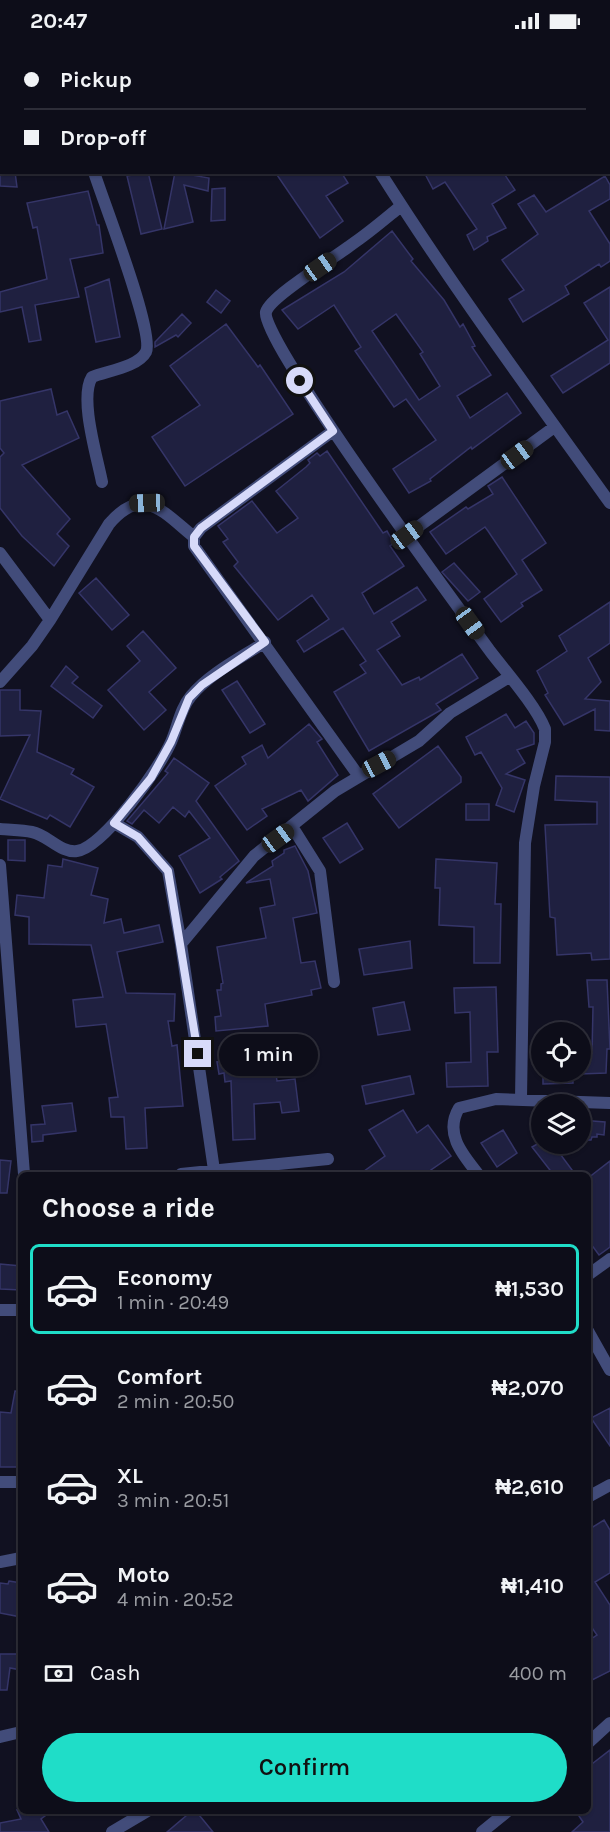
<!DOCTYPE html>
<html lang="en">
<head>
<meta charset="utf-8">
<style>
	:root { --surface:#0d0d19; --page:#161622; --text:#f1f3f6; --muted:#9a9ca2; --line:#2d2d38; --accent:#1fddc8 }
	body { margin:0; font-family:Karla,sans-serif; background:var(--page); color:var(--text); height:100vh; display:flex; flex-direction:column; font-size:22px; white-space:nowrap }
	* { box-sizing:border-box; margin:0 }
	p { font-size:20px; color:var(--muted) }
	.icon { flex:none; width:33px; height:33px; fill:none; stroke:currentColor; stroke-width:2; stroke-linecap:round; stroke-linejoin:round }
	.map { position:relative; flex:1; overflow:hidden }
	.drawer { position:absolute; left:18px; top:1130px; width:573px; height:642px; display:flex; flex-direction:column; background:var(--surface); border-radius:9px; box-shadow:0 2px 4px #0004,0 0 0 2px var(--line) }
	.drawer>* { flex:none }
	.hud { position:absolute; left:0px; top:0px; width:610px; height:132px; box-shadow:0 2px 4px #0004,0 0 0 2px var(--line); display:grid; align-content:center; height:132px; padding:0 24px; background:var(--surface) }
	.buttons { position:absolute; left:531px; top:980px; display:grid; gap:12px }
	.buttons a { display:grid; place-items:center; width:60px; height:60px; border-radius:50%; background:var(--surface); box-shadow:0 2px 4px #0004,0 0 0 2px var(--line); font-size:30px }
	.end { position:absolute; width:27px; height:27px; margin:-14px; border:8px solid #d7daf9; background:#111; box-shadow:0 0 0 3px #111 }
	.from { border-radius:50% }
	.bubble { position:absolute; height:42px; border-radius:21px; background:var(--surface); box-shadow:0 2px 4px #0004,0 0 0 2px var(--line); font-size:20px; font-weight:600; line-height:42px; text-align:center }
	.car { position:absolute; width:18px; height:36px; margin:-18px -9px; border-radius:8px; box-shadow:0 0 4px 2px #0007; background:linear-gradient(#222 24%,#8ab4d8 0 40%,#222 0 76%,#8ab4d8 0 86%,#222 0) }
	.hud b { display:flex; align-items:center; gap:21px; height:57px; font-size:22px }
	.hud b+b { border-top:2px solid var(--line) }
	.hud i { width:15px; height:15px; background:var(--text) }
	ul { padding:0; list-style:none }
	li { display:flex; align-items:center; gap:18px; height:90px; margin:0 12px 9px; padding:0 12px; border:3px solid transparent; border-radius:9px }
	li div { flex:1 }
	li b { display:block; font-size:22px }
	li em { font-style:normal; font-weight:600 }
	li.selected { border-color:var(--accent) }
	li>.icon { width:54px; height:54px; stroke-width:1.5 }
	h2 { padding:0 24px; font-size:27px; line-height:72px }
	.pay { display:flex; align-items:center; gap:15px; height:66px; padding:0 24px; font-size:22px }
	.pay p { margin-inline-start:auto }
	.action { display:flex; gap:12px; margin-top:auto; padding:12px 24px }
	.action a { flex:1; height:69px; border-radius:36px; background:var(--accent); color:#111; font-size:24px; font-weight:600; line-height:69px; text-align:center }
	.status { display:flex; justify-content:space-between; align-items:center; height:42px; padding:0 30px; background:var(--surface); direction:ltr }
	.status svg { height:16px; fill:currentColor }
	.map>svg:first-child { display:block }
</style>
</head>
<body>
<div class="status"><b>20:47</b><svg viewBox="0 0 49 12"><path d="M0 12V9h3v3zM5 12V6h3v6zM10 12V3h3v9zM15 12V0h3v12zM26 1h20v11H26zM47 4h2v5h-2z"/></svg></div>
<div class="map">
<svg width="610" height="1790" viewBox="0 0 610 1790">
	<rect width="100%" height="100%" fill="#111121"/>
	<path fill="#1f2040" stroke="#353568" stroke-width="1.5" fill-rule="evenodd" d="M0 130H15L17 145 0 144Z
		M148 130 162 187 141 192 127 134Z
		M175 130 209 136 208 149 184 143 193 180 164 187Z
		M275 130H341L348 141 326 154 343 179 320 196Z
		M424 130H503L515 148 492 162 506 186 487 195 488 199 474 208 467 193 477 187 445 140 433 147Z
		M605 134 610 143V157L589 169 610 202V219L601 225 599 222 565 244 569 252 523 280 509 257 524 248 502 218 538 192 518 162 534 153 546 170Z
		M225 146V178L211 179 212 147Z
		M88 149 97 183H99L103 211 70 217 79 255 35 263 41 298 29 300 22 265 0 270V250L47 237 37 185 33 186 27 161Z
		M392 189 413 217 411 219 444 258 460 285 463 282 475 304 472 305 491 333 457 354 470 376 507 351 521 371 472 407 471 405 430 437 431 439 409 451 393 427 436 398 406 357 394 365 355 309 361 305 334 263 298 287 282 268 344 230ZM396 272 423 310 420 312 440 344 419 358 372 289Z
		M109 237 120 295 96 300 85 246Z
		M610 245V321L563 351 551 334 608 298 584 261Z
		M216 248 230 259 221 271 207 260Z
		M182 272 191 281 178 295 176 293 155 305V300Z
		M226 282 258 325 260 323 293 372 185 444 152 395 200 363 170 324Z
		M51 347 57 373 67 369 79 396 22 423 70 477 57 492 69 504 54 524 22 494 0 466V415L4 411 0 406V359Z
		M327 409 383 491 387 489 394 501 390 504 404 524 362 551 374 572 417 545 426 558 391 580 400 594 377 608 402 643 419 635 420 638 462 612 478 636 436 662 441 668 369 709 334 650 366 631 360 623 366 619 343 586 304 610 297 599 329 577 312 553 278 578 234 524 238 520 223 500 228 497 218 484 252 459 277 491 298 476 276 449 306 425 310 421 308 418 317 411 320 414Z
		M502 435 546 501 522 518 542 548 521 561 523 564 501 580 484 557 517 532 488 489 485 485 446 512 430 490 466 465 468 467 493 452 488 444Z
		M454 521 480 550 468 559 442 530Z
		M96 536 129 573 112 588 79 551Z
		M610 560V601L588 616 601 640 585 657 610 659V689L595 688V667L564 683 545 653 548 651 537 629 567 609 559 594Z
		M143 589 176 626 149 650 166 668 144 688 108 648 140 619 127 604Z
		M66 624 78 635 72 641 102 664 93 676 51 644Z
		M237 639 265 682 250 691 222 648Z
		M0 648H20V668L41 669 37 710 74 727 71 732 94 745 70 785 50 773 47 777 0 757 30 693 0 694Z
		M506 672 515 686 526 679 534 691V702L517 708 525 721 506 732 525 738 514 770 496 763 502 746 481 710 475 713 466 695Z
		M309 682 322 697 317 700 338 733 308 759 301 748 262 767 267 774 247 788 215 744 246 722 242 715 262 703 268 716Z
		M438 704 461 735V740L399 786 373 752Z
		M174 716 209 741 196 759 239 819 220 835 222 837 200 851 179 814 210 796 189 769 185 775 173 765 159 781 144 768 132 782 127 779 168 731 165 729Z
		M556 734 610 735V917L592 918 591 911 557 913 555 876 550 875 545 783 597 782V760L555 758Z
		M466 762H489V778H466Z
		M347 781 363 807 340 821 323 796Z
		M8 798H25V819L8 818Z
		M295 804 308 829 317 871 293 876 301 921 315 919 321 946 311 948 312 953 265 962 268 984 216 989 215 975 221 974 217 948H221V942L223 941 217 905 266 896 260 866 275 863 270 837 246 841 273 824 272 819 284 811V808Z
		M63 817 98 826 91 853 108 857 104 881 121 877 124 891 159 883 163 900 117 910 126 951 175 952 174 979H168L172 1004 177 1003 183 1064 145 1066 147 1106 126 1107 124 1075H111L109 1056 118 1055 106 982 76 985 73 958 103 955 91 903 29 902V875L15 873 17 853 44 856 48 823 62 825Z
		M436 817 497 821 495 862H501L500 921H474V885L439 883 440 846H435Z
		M410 899 412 926 364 933 359 907Z
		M587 938H607L610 1007H607L606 1031 580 1032V1010L592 1011 593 965H589Z
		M496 945 498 1010H487L488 1044 447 1045 446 1021 471 1020 470 970 455 971 454 946Z
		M404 960 410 988 378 993 373 966Z
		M272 1004 277 1039 295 1037 299 1069 282 1071 280 1060 254 1062 255 1097 233 1098 231 1039 225 1040 224 1031 219 1032 217 1020 224 1019 223 1010Z
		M543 1029H572L573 1041 543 1042Z
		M410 1034 414 1052 366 1062 362 1044Z
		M72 1061 76 1089 43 1093V1099L32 1100 31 1083 45 1082 42 1064Z
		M403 1068 417 1091 428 1083 451 1114 425 1132H360L385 1114 369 1088Z
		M580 1078 605 1080 604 1093 597 1092V1095H592L591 1098H580Z
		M503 1088 517 1111 497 1125 481 1101Z
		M539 1101H552L575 1132H553L532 1105Z
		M0 1118 11 1119 7 1151H0Z
		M610 1119V1205L599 1213 588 1198V1136Z
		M0 1222 21 1224V1248L0 1247Z
		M15 1349 21 1350 20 1425H0V1370L11 1371Z
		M610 1366V1404L591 1376Z
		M604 1478 610 1488V1531L595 1540 610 1563V1629L588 1640V1599L597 1593 588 1580V1488Z
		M9 1539 21 1541V1575L0 1571V1541L8 1542Z
		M0 1612H21V1628L10 1626 7 1648H0Z
		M610 1708V1790H572L583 1780 575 1768H588V1725Z
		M17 1768H53L41 1777 49 1790H0V1781L21 1777Z
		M195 1768 213 1790H167L193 1768Z"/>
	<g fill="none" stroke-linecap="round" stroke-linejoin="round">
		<path stroke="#424c7a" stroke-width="12" d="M43 0 44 2
			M299 0 300 2
			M559 0V2
			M609 97 610 99
			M94 130C103 159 155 291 146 310 138 325 107 329 92 335 79 356 97 414 102 440
			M380 130C452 244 532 352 610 461
			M401 164C385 177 369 191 351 203 336 215 270 254 266 270 259 296 461 569 490 609 506 630 536 664 545 687V700L534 744 525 801 521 1057
			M333 389 201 486 194 495V504L358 733
			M407 493 553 386
			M0 511 50 578
			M0 640 32 604 50 578 109 482C143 442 163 470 194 495
			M114 781 138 795 168 829 181 902 214 1128
			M293 786 320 829 334 940
			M0 787C10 788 22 788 32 790 48 793 60 811 77 809 103 806 161 724 171 700 178 684 180 667 191 654 210 631 241 616 265 600
			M0 823 24 1132
			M181 902 254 814 335 749 419 699 450 671 509 635
			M181 1132 328 1117
			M478 1132C462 1112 444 1091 459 1066L496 1057 610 1061
			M588 1233 610 1217
			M0 1268H21
			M588 1289 610 1328
			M0 1440H21
			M588 1455 610 1443
			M0 1520 21 1516
			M0 1695 21 1690
			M588 1701 610 1681
			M112 1790 149 1768
			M482 1790 509 1768"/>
	</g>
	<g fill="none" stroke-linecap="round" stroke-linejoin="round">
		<path stroke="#d7daf9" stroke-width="8" d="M198 1012 168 829 138 795 114 781 151 736 171 700 189 656 202 643 265 600 194 504V495L201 486 333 389 300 339"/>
	</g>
</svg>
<div class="buttons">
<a><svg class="icon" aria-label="locate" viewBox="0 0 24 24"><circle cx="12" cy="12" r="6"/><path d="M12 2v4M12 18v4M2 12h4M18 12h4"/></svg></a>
<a><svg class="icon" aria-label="layers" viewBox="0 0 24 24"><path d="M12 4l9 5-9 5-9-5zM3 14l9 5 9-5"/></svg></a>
</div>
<i class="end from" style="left:300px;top:339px"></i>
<i class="end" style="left:198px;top:1012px"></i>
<div class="bubble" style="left:219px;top:992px;width:99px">1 min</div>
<i class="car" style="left:320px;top:225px;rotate:55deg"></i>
<i class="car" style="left:517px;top:413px;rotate:54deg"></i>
<i class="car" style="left:147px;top:461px;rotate:268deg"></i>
<i class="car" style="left:407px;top:493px;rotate:54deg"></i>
<i class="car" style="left:470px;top:581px;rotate:144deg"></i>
<i class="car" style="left:379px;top:722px;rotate:62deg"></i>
<i class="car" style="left:278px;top:796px;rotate:54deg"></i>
<div class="hud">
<b><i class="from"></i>Pickup</b>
<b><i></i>Drop-off</b>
</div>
<section class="drawer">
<h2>Choose a ride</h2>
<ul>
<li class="selected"><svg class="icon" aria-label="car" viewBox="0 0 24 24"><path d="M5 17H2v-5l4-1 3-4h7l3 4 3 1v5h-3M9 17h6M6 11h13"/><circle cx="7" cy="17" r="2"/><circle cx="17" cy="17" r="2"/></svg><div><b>Economy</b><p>1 min · 20:49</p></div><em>₦1,530</em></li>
<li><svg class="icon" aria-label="car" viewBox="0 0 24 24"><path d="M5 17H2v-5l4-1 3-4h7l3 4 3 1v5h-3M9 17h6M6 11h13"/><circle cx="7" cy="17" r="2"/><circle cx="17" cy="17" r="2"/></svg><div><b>Comfort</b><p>2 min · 20:50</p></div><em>₦2,070</em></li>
<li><svg class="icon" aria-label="car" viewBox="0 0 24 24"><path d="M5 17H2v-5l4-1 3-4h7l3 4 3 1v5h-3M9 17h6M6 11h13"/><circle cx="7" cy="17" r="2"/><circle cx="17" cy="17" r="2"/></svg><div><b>XL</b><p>3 min · 20:51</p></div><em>₦2,610</em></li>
<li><svg class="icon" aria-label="car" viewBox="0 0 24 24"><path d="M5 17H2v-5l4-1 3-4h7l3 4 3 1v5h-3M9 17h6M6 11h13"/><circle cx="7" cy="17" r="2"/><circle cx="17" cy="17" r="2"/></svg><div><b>Moto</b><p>4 min · 20:52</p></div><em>₦1,410</em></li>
</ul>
<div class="pay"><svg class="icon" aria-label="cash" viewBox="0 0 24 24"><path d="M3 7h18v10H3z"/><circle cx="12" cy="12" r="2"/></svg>Cash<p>400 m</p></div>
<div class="action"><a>Confirm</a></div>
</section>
</div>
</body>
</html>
